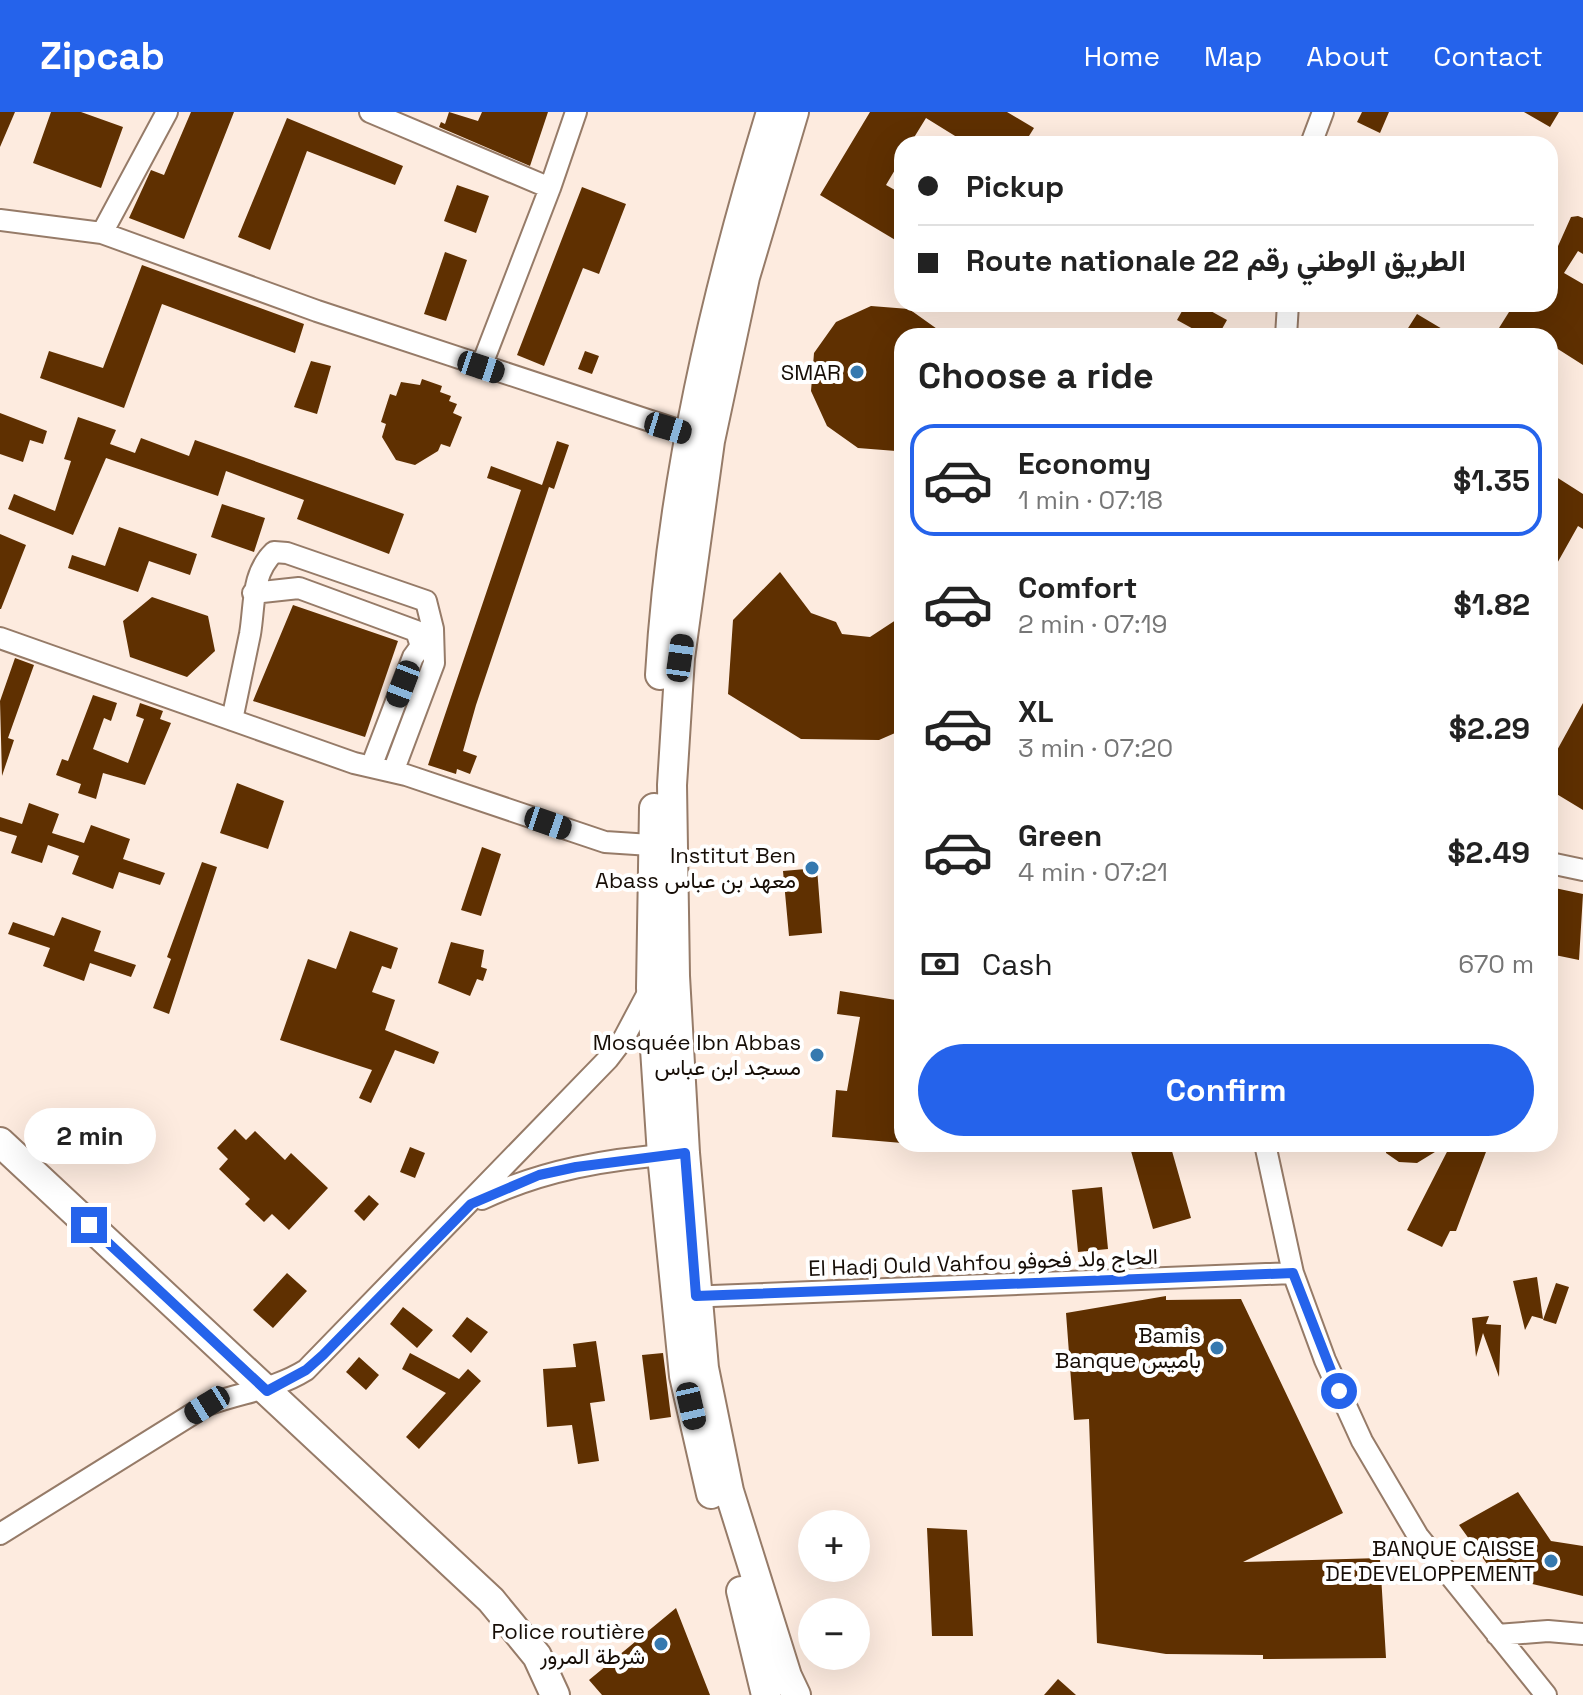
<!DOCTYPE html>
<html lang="en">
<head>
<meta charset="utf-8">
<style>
	:root { --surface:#fff; --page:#f6f6f6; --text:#222; --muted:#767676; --line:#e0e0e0; --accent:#2563eb }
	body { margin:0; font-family:"Space Grotesk",Vazirmatn,sans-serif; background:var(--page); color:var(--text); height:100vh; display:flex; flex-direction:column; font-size:30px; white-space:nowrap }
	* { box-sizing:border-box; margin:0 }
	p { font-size:26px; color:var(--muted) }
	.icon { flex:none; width:44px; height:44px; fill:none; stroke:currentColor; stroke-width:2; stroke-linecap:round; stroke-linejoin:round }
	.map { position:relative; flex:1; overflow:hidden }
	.details { position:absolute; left:894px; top:216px; width:664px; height:824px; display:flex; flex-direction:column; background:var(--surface); border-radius:24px; box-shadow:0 8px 32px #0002 }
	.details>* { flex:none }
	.guide { position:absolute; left:894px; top:24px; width:664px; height:176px; border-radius:24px; box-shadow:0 8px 32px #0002; display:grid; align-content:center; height:176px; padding:0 24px; background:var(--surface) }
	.controls { position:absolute; left:798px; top:1398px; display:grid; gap:16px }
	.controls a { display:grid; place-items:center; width:72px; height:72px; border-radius:50%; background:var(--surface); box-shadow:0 8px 32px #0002; font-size:40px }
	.end { position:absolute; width:36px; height:36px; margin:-18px; border:10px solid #2563eb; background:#fff; box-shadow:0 0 0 4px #fff }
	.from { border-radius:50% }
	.bubble { position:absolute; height:56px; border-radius:28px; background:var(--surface); box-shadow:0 8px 32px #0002; font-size:26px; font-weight:600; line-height:56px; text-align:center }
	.car { position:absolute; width:24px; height:48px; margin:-24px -12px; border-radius:10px; box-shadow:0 0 6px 2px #0007; background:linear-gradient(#222 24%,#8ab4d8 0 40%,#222 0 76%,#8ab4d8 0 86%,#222 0) }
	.guide b { display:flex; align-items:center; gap:28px; height:76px; font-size:30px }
	.guide b+b { border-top:2px solid var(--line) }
	.guide i { width:20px; height:20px; background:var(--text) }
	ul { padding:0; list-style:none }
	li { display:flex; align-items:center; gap:24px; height:112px; margin:0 16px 12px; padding:0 8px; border:4px solid transparent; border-radius:24px }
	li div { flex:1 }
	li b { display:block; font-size:30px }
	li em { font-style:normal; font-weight:600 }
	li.active { border-color:var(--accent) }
	li>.icon { width:72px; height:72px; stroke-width:1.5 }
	h2 { padding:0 24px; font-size:36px; line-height:96px }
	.pay { display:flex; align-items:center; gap:20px; height:88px; padding:0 24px; font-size:30px }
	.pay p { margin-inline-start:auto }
	.primary-button { display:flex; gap:16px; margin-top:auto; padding:16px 24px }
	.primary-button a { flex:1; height:92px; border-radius:48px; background:var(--accent); color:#fff; font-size:32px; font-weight:600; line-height:92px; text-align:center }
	header { display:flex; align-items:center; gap:48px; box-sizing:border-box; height:112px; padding:0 40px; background:var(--accent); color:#fff }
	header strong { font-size:38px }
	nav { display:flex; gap:44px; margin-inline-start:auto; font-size:28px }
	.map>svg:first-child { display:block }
</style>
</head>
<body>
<header>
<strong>Zipcab</strong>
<nav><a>Home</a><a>Map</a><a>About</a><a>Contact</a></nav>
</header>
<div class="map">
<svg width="1583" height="1583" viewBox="0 0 1583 1583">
	<rect width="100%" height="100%" fill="#fdebdf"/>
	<path fill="#5f3001" d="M0 0H15L0 35Z
		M51 0H81L123 15 101 76 33 51Z
		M191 0H234L184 127 129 106 151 58 164 63Z
		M449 0 478 9 482 0H548L530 54 439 15 441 10 445 12Z
		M870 0H1007L1034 16 1024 32H968L926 6 910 32H902V46L886 73 902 82V132L820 83Z
		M1362 0H1389L1380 21 1357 10Z
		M1524 0H1559L1550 15Z
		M287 6 403 54 395 73 307 39 270 138 238 125Z
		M457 73 489 84 476 121 444 109Z
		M582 75 626 92 599 162 583 156 544 254 517 243Z
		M1578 104 1583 106V142L1578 139 1564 161 1583 172V253L1550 232V224H1494L1514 192H1550V141L1554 143 1571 105Z
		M445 140 467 148 446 209 424 202Z
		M142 153 304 212 295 241 162 192 124 296 40 266 49 239 103 256Z
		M1186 192H1198L1227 208 1218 224H1206L1177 208Z
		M871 194 909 197 947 224H902V336L896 339 858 336 827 314 811 279 814 241 836 210Z
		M1417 202 1454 224H1403Z
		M585 239 599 244 592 262 578 257Z
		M311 249 331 254 317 302 294 295Z
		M422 267 442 274 440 280 451 284 449 289 457 292 453 301 462 305 450 335 441 332 438 339 415 353 396 348 382 325 386 312 381 310 390 282 396 284 401 270 420 273Z
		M0 301 47 319 43 332 30 328 23 350 0 342Z
		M78 305 116 318 110 332 135 341 141 326 189 344 195 328 404 402 389 442 297 407 304 388 226 359 218 384 106 346 73 423 8 397 14 382 55 399 71 349 64 347Z
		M557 329 569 333 554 377 549 375 476 593 463 639 477 644 470 662 457 657 456 662 428 653 521 378 487 366 491 354 542 373Z
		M1550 361 1583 382V417L1578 414 1550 464Z
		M222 392 265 406 254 440 211 425Z
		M119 415 197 442 190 463 149 449 138 480 68 456 72 443 105 454Z
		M0 422 26 433 1 497H0Z
		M780 460 811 501 836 510 842 522 870 525 902 504V618L879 628 801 627 728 582 733 508Z
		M152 485 208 504 215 539 187 565 130 545 123 509Z
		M293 493 398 529 365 625 253 589Z
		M15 546 34 553 8 626 14 628 2 664 0 589Z
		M93 583 117 591 111 609 104 606 93 637 128 651 144 607 136 604 140 591 163 599 160 607 171 611 145 673 103 661 96 687 78 681 81 672 56 663 62 647 68 649Z
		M1583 591V698L1550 678V651Z
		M237 671 284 689 268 737 220 721Z
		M29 691 59 702 52 721 84 731 91 713 130 727 123 747 165 761 160 773 119 760 113 777 72 762 79 744 48 733 42 751 11 741 17 724 0 719V705L22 712Z
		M482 735 501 742 481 804 461 798Z
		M202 750 217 755 169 902 153 896 171 847 167 845Z
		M817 756 822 821 789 824 783 759Z
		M1550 775 1583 782 1579 848 1550 842Z
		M62 805 101 819 94 839 136 853 131 865 90 851 84 869 43 854 50 836 8 822 13 810 54 824Z
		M350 819 398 836 391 857 382 854 372 880 395 888 385 918 439 940 434 952 395 938 371 991 359 986 372 958 280 928 308 847 336 857Z
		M451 830 484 838 481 855 487 857 483 869 477 867 470 884 438 871Z
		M840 879 902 889V1031L832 1025 836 978 847 979 860 905 837 902Z
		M235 1017 246 1028 255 1019 285 1048 291 1041 328 1076 289 1118 272 1102 264 1110 245 1092 250 1087 219 1057 228 1047 217 1036Z
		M1129 1032H1170L1191 1106 1153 1117Z
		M1386 1032H1448L1417 1051 1399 1050 1386 1041Z
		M1451 1032H1489L1456 1119H1450L1442 1135 1407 1118Z
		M410 1035 425 1041 415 1066 400 1060Z
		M1102 1075 1108 1137 1078 1140 1072 1078Z
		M369 1083 379 1092 364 1109 354 1099Z
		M287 1161 307 1179 273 1216 253 1198Z
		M1537 1165 1543 1207 1532 1204 1525 1218 1513 1169Z
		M1556 1171 1569 1175 1556 1212 1543 1208Z
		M1166 1184V1188L1241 1187 1343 1401 1243 1450 1380 1446 1386 1546 1263 1547V1543L1166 1542 1097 1531 1089 1307 1074 1308 1066 1201Z
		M403 1195 433 1218 417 1236 390 1212Z
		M1489 1204 1486 1212 1501 1213 1499 1265 1483 1221 1476 1245 1472 1206Z
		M467 1205 488 1220 471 1241 452 1224Z
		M596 1229 605 1289 590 1291 599 1349 578 1352 572 1313 547 1315 543 1257 576 1255 573 1232Z
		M410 1241 459 1267 468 1257 481 1269 419 1337 406 1325 446 1281 402 1257Z
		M663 1241 671 1305 650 1308 642 1243Z
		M359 1245 379 1263 366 1278 346 1260Z
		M1518 1380 1551 1429 1583 1434V1484L1495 1463 1459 1413Z
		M927 1416 967 1418 973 1524H932Z
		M676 1496 710 1583H602L589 1568Z
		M1058 1567 1076 1583H1044Z"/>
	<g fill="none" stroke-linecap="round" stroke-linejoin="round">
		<g stroke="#967b68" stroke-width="24">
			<path id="minor" d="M370 0 550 76
				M1311 32 1323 0
				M0 108 102 121 317 199 690 322
				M102 121 167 0
				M1286 224 1288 192
				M481 255 550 76 576 0
				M253 481 299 476 416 519 421 534
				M0 526 354 651 406 663 605 730 666 734
				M232 608C238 580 244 551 250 522 255 493 251 462 274 440L287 441 426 489 433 517 434 551 393 660
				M371 655 413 545 429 523
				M1550 751 1583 758
				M1265 1032 1293 1161 1325 1248 1362 1329 1418 1424 1546 1583
				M482 1087C543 1058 608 1047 675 1042
				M686 1185 1293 1161
				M0 1422 207 1293C241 1280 274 1278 306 1258L608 947 624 926 650 877
				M1497 1523 1548 1519 1583 1522"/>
		</g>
		<g stroke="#967b68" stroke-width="32">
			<path id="highway" d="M794 0 745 165 710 329 680 546 672 673 675 864 685 1041 704 1256 729 1379 787 1564 796 1583
				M660 563C671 371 715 183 771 0
				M654 696 651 876 662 1043 684 1264 711 1382
				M0 1030 491 1488 537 1544 555 1583
				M741 1479 766 1583"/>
		</g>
		<use href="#minor" stroke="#fff" stroke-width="20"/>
		<use href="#highway" stroke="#fff" stroke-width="28"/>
	</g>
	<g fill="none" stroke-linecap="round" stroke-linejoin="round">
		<path stroke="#2563eb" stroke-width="10" d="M89 1113 267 1279 306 1258 323 1243 471 1092 539 1063 576 1055 685 1041 696 1184 1293 1161 1339 1279"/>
	</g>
	<g fill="#3679af" stroke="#fff" stroke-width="3">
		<circle cx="857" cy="260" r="8"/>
		<circle cx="812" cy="756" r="8"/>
		<circle cx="817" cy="943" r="8"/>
		<circle cx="1217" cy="1236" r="8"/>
		<circle cx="1551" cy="1449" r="8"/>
		<circle cx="661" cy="1532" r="8"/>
	</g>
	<g text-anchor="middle" stroke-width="8" stroke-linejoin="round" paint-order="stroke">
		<g font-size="22" fill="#160d06" stroke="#fff" text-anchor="end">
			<text x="841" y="268">SMAR</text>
			<text x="796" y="751">Institut Ben<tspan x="796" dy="25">Abass معهد بن عباس</tspan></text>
			<text x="801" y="938">Mosquée Ibn Abbas<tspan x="801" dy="25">مسجد ابن عباس</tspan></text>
			<text x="1201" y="1231">Bamis<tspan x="1201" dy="25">Banque باميس</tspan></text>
			<text x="1535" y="1444">BANQUE CAISSE<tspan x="1535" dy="25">DE DEVELOPPEMENT</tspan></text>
			<text x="645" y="1527">Police routière<tspan x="645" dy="25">شرطة المرور</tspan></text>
		</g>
		<g font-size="22" fill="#160d06" stroke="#fff">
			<text transform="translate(983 1150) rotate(-2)" y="8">El Hadj Ould Vahfou الحاج ولد فحوفو</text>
		</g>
	</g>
</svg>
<div class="controls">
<a>+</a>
<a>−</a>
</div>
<i class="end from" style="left:1339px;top:1279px"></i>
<i class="end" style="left:89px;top:1113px"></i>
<div class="bubble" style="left:24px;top:996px;width:132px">2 min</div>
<i class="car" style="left:481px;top:255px;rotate:108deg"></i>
<i class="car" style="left:668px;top:316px;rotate:107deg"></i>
<i class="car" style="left:680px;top:546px;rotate:8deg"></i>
<i class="car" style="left:403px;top:572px;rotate:201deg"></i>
<i class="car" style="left:548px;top:711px;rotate:109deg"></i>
<i class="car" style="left:207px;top:1293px;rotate:238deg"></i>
<i class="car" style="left:691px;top:1294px;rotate:167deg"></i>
<div class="guide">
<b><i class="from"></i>Pickup</b>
<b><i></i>Route nationale 22 الطريق الوطني رقم</b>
</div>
<section class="details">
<h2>Choose a ride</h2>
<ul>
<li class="active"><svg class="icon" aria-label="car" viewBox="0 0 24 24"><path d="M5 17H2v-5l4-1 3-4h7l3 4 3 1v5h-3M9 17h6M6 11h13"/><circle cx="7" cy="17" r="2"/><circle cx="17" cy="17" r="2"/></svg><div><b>Economy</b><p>1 min · 07:18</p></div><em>$1.35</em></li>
<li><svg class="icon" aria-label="car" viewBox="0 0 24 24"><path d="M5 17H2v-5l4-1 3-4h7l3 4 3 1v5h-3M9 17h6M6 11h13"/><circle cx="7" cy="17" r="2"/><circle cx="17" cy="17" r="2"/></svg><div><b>Comfort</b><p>2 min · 07:19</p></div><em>$1.82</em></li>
<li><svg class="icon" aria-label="car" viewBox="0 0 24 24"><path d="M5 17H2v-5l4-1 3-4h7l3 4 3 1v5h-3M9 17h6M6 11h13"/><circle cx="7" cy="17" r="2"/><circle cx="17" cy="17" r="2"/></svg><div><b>XL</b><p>3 min · 07:20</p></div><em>$2.29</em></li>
<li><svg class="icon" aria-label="car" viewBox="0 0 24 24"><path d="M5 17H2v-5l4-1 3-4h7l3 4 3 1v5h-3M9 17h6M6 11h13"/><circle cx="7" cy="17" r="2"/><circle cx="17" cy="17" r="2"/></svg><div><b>Green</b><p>4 min · 07:21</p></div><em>$2.49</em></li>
</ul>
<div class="pay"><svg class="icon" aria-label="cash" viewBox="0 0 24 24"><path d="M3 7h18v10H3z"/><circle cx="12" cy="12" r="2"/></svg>Cash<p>670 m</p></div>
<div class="primary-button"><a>Confirm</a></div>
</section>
</div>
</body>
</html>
